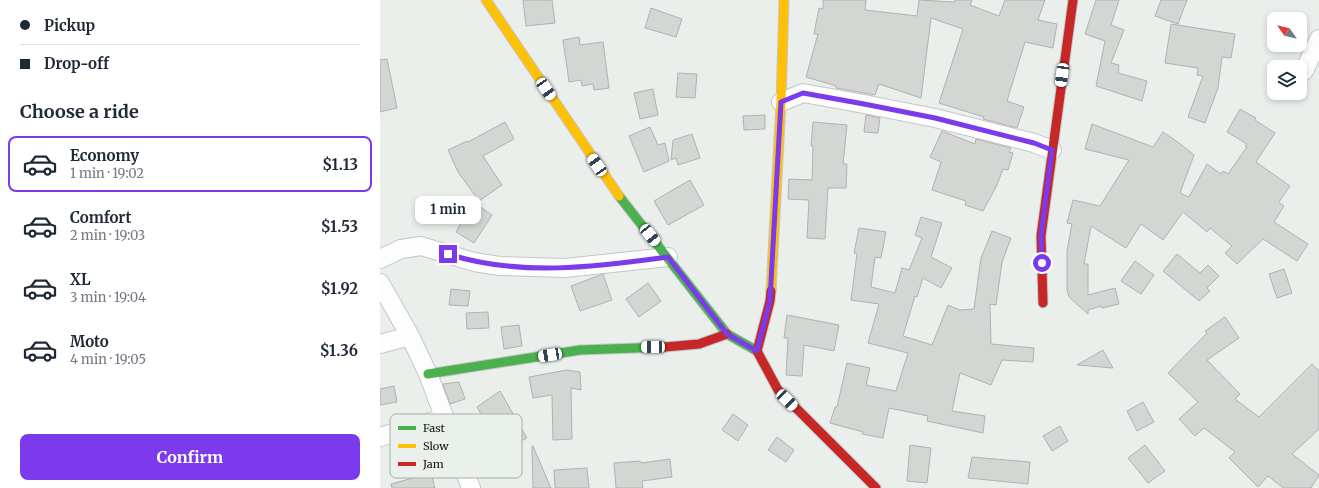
<!DOCTYPE html>
<html lang="en">
<head>
<meta charset="utf-8">
<style>
	:root { --surface:#fff; --page:#f2f2f3; --text:#1f2937; --muted:#747a83; --line:#e0e1e3; --accent:#7c3aed }
	body { margin:0; font-family:Merriweather,serif; background:var(--page); color:var(--text); height:100vh; display:flex; flex-direction:column; font-size:15px; white-space:nowrap }
	* { box-sizing:border-box; margin:0 }
	p { font-size:13px; color:var(--muted) }
	.icon { flex:none; width:22px; height:22px; fill:none; stroke:currentColor; stroke-width:2; stroke-linecap:round; stroke-linejoin:round }
	.map { position:relative; flex:1; overflow:hidden }
	.drawer { display:flex; flex-direction:column; background:var(--surface); width:380px }
	.drawer>* { flex:none }
	.hud { display:grid; align-content:center; height:88px; padding:0 20px; background:var(--surface) }
	.needle { width:26px; rotate:304deg }
	.tools { position:absolute; left:887px; top:12px; display:grid; gap:8px }
	.tools a { display:grid; place-items:center; width:40px; height:40px; border-radius:8px; background:var(--surface); box-shadow:0 2px 6px #0003; font-size:20px }
	.end { position:absolute; width:18px; height:18px; margin:-9px; border:5px solid #7c3aed; background:#fff; box-shadow:0 0 0 2px #fff }
	.from { border-radius:50% }
	.bubble { position:absolute; height:28px; border-radius:8px; background:var(--surface); box-shadow:0 2px 6px #0003; font-size:13px; font-weight:700; line-height:28px; text-align:center }
	.car { position:absolute; width:12px; height:24px; margin:-12px -6px; border-radius:5px; box-shadow:0 0 3px 1px #0007; background:linear-gradient(#fff 24%,#345 0 40%,#fff 0 76%,#345 0 86%,#fff 0) }
	.hud b { display:flex; align-items:center; gap:14px; height:38px; font-size:15px }
	.hud b+b { border-top:1px solid var(--line) }
	.hud i { width:10px; height:10px; background:var(--text) }
	ul { padding:0; list-style:none }
	li { display:flex; align-items:center; gap:12px; height:56px; margin:0 8px 6px; padding:0 12px; border:2px solid transparent; border-radius:8px }
	li div { flex:1 }
	li b { display:block; font-size:15px }
	li em { font-style:normal; font-weight:700 }
	li.selected { border-color:var(--accent) }
	li>.icon { width:36px; height:36px; stroke-width:1.5 }
	h2 { padding:0 20px; font-size:18px; line-height:48px }
	.button { display:flex; gap:8px; margin-top:auto; padding:8px 20px }
	.button a { flex:1; height:46px; border-radius:8px; background:var(--accent); color:#fff; font-size:16px; font-weight:700; line-height:46px; text-align:center }
	main { display:flex; flex:1; min-height:0 }
	.map>svg:first-child { display:block }
</style>
</head>
<body>
<main>
<section class="drawer">
<div class="hud">
<b><i class="from"></i>Pickup</b>
<b><i></i>Drop-off</b>
</div>
<h2>Choose a ride</h2>
<ul>
<li class="selected"><svg class="icon" aria-label="car" viewBox="0 0 24 24"><path d="M5 17H2v-5l4-1 3-4h7l3 4 3 1v5h-3M9 17h6M6 11h13"/><circle cx="7" cy="17" r="2"/><circle cx="17" cy="17" r="2"/></svg><div><b>Economy</b><p>1 min · 19:02</p></div><em>$1.13</em></li>
<li><svg class="icon" aria-label="car" viewBox="0 0 24 24"><path d="M5 17H2v-5l4-1 3-4h7l3 4 3 1v5h-3M9 17h6M6 11h13"/><circle cx="7" cy="17" r="2"/><circle cx="17" cy="17" r="2"/></svg><div><b>Comfort</b><p>2 min · 19:03</p></div><em>$1.53</em></li>
<li><svg class="icon" aria-label="car" viewBox="0 0 24 24"><path d="M5 17H2v-5l4-1 3-4h7l3 4 3 1v5h-3M9 17h6M6 11h13"/><circle cx="7" cy="17" r="2"/><circle cx="17" cy="17" r="2"/></svg><div><b>XL</b><p>3 min · 19:04</p></div><em>$1.92</em></li>
<li><svg class="icon" aria-label="car" viewBox="0 0 24 24"><path d="M5 17H2v-5l4-1 3-4h7l3 4 3 1v5h-3M9 17h6M6 11h13"/><circle cx="7" cy="17" r="2"/><circle cx="17" cy="17" r="2"/></svg><div><b>Moto</b><p>4 min · 19:05</p></div><em>$1.36</em></li>
</ul>
<div class="button"><a>Confirm</a></div>
</section>
<div class="map">
<svg width="939" height="488" viewBox="0 0 939 488">
	<rect width="100%" height="100%" fill="#ebefec"/>
	<path fill="#d4d6d4" stroke="#b0b2b1" d="M143 0H172L175 23 146 26Z
		M443 0H486L485 10 537 16 539 0 574 2 575 0H592L590 5 619 16 625 0H665L658 20 677 24 673 48 645 42 627 101 644 107 637 128 603 119 604 117 559 103 583 29 551 18 541 98 499 84 495 95 456 88V86L426 77 438 34H434L439 8 443 9Z
		M716 0H739L731 25 744 30 731 63 739 65 738 73 767 81 762 101 716 86 725 41 705 34Z
		M781 0H807L798 24 775 16Z
		M271 8 302 19 296 37 265 28Z
		M791 24 855 34 851 58 842 57 838 88 825 123 808 117 823 76 817 75 818 68 785 63Z
		M199 37 200 45 223 42 229 88 214 90 213 84 202 86 201 80 189 82 183 40Z
		M7 59 17 108 0 112V60Z
		M298 73 317 74 315 98 296 97Z
		M273 89 278 115 260 119 254 93Z
		M860 109 876 118 875 120 895 133 876 162 910 186 899 202 904 206 894 222 928 244 917 261 883 239 857 264 845 253 852 246 830 228 827 232 803 212 783 240 761 224 746 248 711 226 704 264H708V295L735 288 739 304 722 308 721 306 708 310V314L689 297 687 290V251L692 224 687 223 693 200 720 206 749 160 705 149 712 124 773 147 783 132 799 143 814 155 800 193 809 197 827 164 841 174 843 171 848 174 867 147 865 146 867 144 847 132Z
		M385 115V129L364 130 363 116Z
		M486 115 500 118 498 133 484 132Z
		M125 122 134 139 103 156 122 185 99 201 78 172 68 150 87 141 88 142Z
		M433 122 467 125 463 164H467L466 188H448L445 239 427 238 429 200 408 199 409 179 432 180 433 146H431Z
		M270 127 278 145 285 143 289 161 264 172 249 136Z
		M562 131 595 144 596 139 631 148 629 152 633 153 628 170 623 169 617 185 603 211 585 205 586 201 552 190 561 162 550 157Z
		M312 134 320 158 298 165 296 158 291 160 293 140Z
		M310 180 324 205 288 225 274 201Z
		M93 202 112 215 94 243 76 232Z
		M541 217 562 223 551 257 572 268 561 288 543 278 537 297 535 296 523 336 552 345 568 305 580 310 594 309 601 258 612 231 631 238 622 262 616 305 610 304 611 344 654 348 653 362 622 360 611 385 580 373 572 411 605 416 603 433 547 421 548 416 509 408 503 438 482 434 483 432 450 423 455 407H457L467 363 490 368 486 385 516 391 528 353 488 343 499 304 471 300 477 254 474 253 479 228 506 232 501 258 495 257 491 287 515 293 522 268 529 270 542 238 535 235Z
		M797 254 820 273 828 265 839 276 827 288 830 291 819 301 783 271Z
		M755 261 774 275 761 294 741 281Z
		M904 269 912 293 897 298 889 274Z
		M223 274 232 300 200 311 191 286Z
		M268 283 281 301 259 317 246 299Z
		M71 289 90 291 88 306 69 305Z
		M108 312 109 328 87 329 86 313Z
		M407 315 459 325 454 351 424 345 422 376 406 375 408 338H404Z
		M845 317 859 338 827 360 860 394 855 399 879 417 932 364 939 371V429L912 454 939 475 931 488H903L888 476 878 487 849 458 855 452 824 428 815 436 799 419 818 402 788 373 827 333 825 331Z
		M139 325 142 346 124 349 121 327Z
		M723 350 733 368 697 365Z
		M187 370 200 372 201 390 191 388 192 439 173 440 172 395 153 398 149 377Z
		M79 382 85 399 70 404 63 384Z
		M14 386 17 402 0 405V389Z
		M120 391 147 438 133 445 121 417 107 425 97 407Z
		M763 402 774 422 757 431 747 411Z
		M353 414 368 425 358 441 342 430Z
		M680 426 688 441 672 451 663 436Z
		M397 437 414 450 406 462 388 450Z
		M530 445 551 448 547 483 527 481Z
		M765 445 785 471 768 483 748 458Z
		M152 446H153L171 488H153Z
		M592 457 650 462 648 484 588 478Z
		M290 459 292 477 262 481 263 488H236L234 463 260 461 261 463Z
		M207 468 209 488H175L174 470Z
		M51 473 55 488H12L11 484Z"/>
	<g fill="none" stroke-linecap="round" stroke-linejoin="round">
		<g stroke="#c4c7c5" stroke-width="20">
			<path id="street" d="M924 71 939 39
				M401 102 423 93 484 104 555 118 654 143 672 150
				M0 259 21 249 41 246 94 262 120 266 185 268 288 257
				M0 283 30 336 48 374 91 488
				M0 344 30 336
				M0 437 64 418"/>
		</g>
		<g stroke="#c4c7c5" stroke-width="11">
			<path id="fast" d="M239 196 347 334 377 351
				M48 374 200 350 285 347"/>
		</g>
		<g stroke="#c4c7c5" stroke-width="11">
			<path id="slow" d="M106 0 239 196
				M391 291 401 102 404 0"/>
		</g>
		<g stroke="#c4c7c5" stroke-width="11">
			<path id="jam" d="M391 291 390 301 377 351 398 390 496 488
				M663 303 661 236 693 0
				M285 347 319 344 347 334"/>
		</g>
		<use href="#street" stroke="#fcfdfc" stroke-width="18"/>
		<use href="#fast" stroke="#4caf50" stroke-width="9"/>
		<use href="#slow" stroke="#ffc107" stroke-width="9"/>
		<use href="#jam" stroke="#c62828" stroke-width="9"/>
	</g>
	<g fill="none" stroke-linecap="round" stroke-linejoin="round">
		<path stroke="#7c3aed" stroke-width="5" d="M68 254C140 277 215 267 288 257L347 334 377 351 390 300 401 102 423 93 484 104 555 118 654 143 672 150 661 236 662 263"/>
	</g>
	<rect x="10" y="414" width="132" height="64" rx="6" fill="#eaf0eb" stroke="#a9aeaa" stroke-width="1"/>
	<rect x="18" y="426" width="18" height="4" fill="#4caf50"/>
	<rect x="18" y="444" width="18" height="4" fill="#ffc107"/>
	<rect x="18" y="462" width="18" height="4" fill="#c62828"/>
	<g font-size="11" fill="#121413">
		<text x="43" y="432">Fast</text>
		<text x="43" y="450">Slow</text>
		<text x="43" y="468">Jam</text>
	</g>
</svg>
<div class="tools">
<a><svg class="needle" viewBox="-14 -14 28 28"><path d="M0-13l5 13h-10z" fill="#e53935"/><path d="M0 13l5-13h-10z" fill="#747a83"/></svg></a>
<a><svg class="icon" aria-label="layers" viewBox="0 0 24 24"><path d="M12 4l9 5-9 5-9-5zM3 14l9 5 9-5"/></svg></a>
</div>
<i class="end from" style="left:662px;top:263px"></i>
<i class="end" style="left:68px;top:254px"></i>
<div class="bubble" style="left:35px;top:196px;width:66px">1 min</div>
<i class="car" style="left:682px;top:75px;rotate:188deg"></i>
<i class="car" style="left:166px;top:89px;rotate:146deg"></i>
<i class="car" style="left:217px;top:165px;rotate:326deg"></i>
<i class="car" style="left:270px;top:235px;rotate:141deg"></i>
<i class="car" style="left:273px;top:347px;rotate:270deg"></i>
<i class="car" style="left:170px;top:355px;rotate:261deg"></i>
<i class="car" style="left:407px;top:400px;rotate:135deg"></i>
</div>
</main>
</body>
</html>
